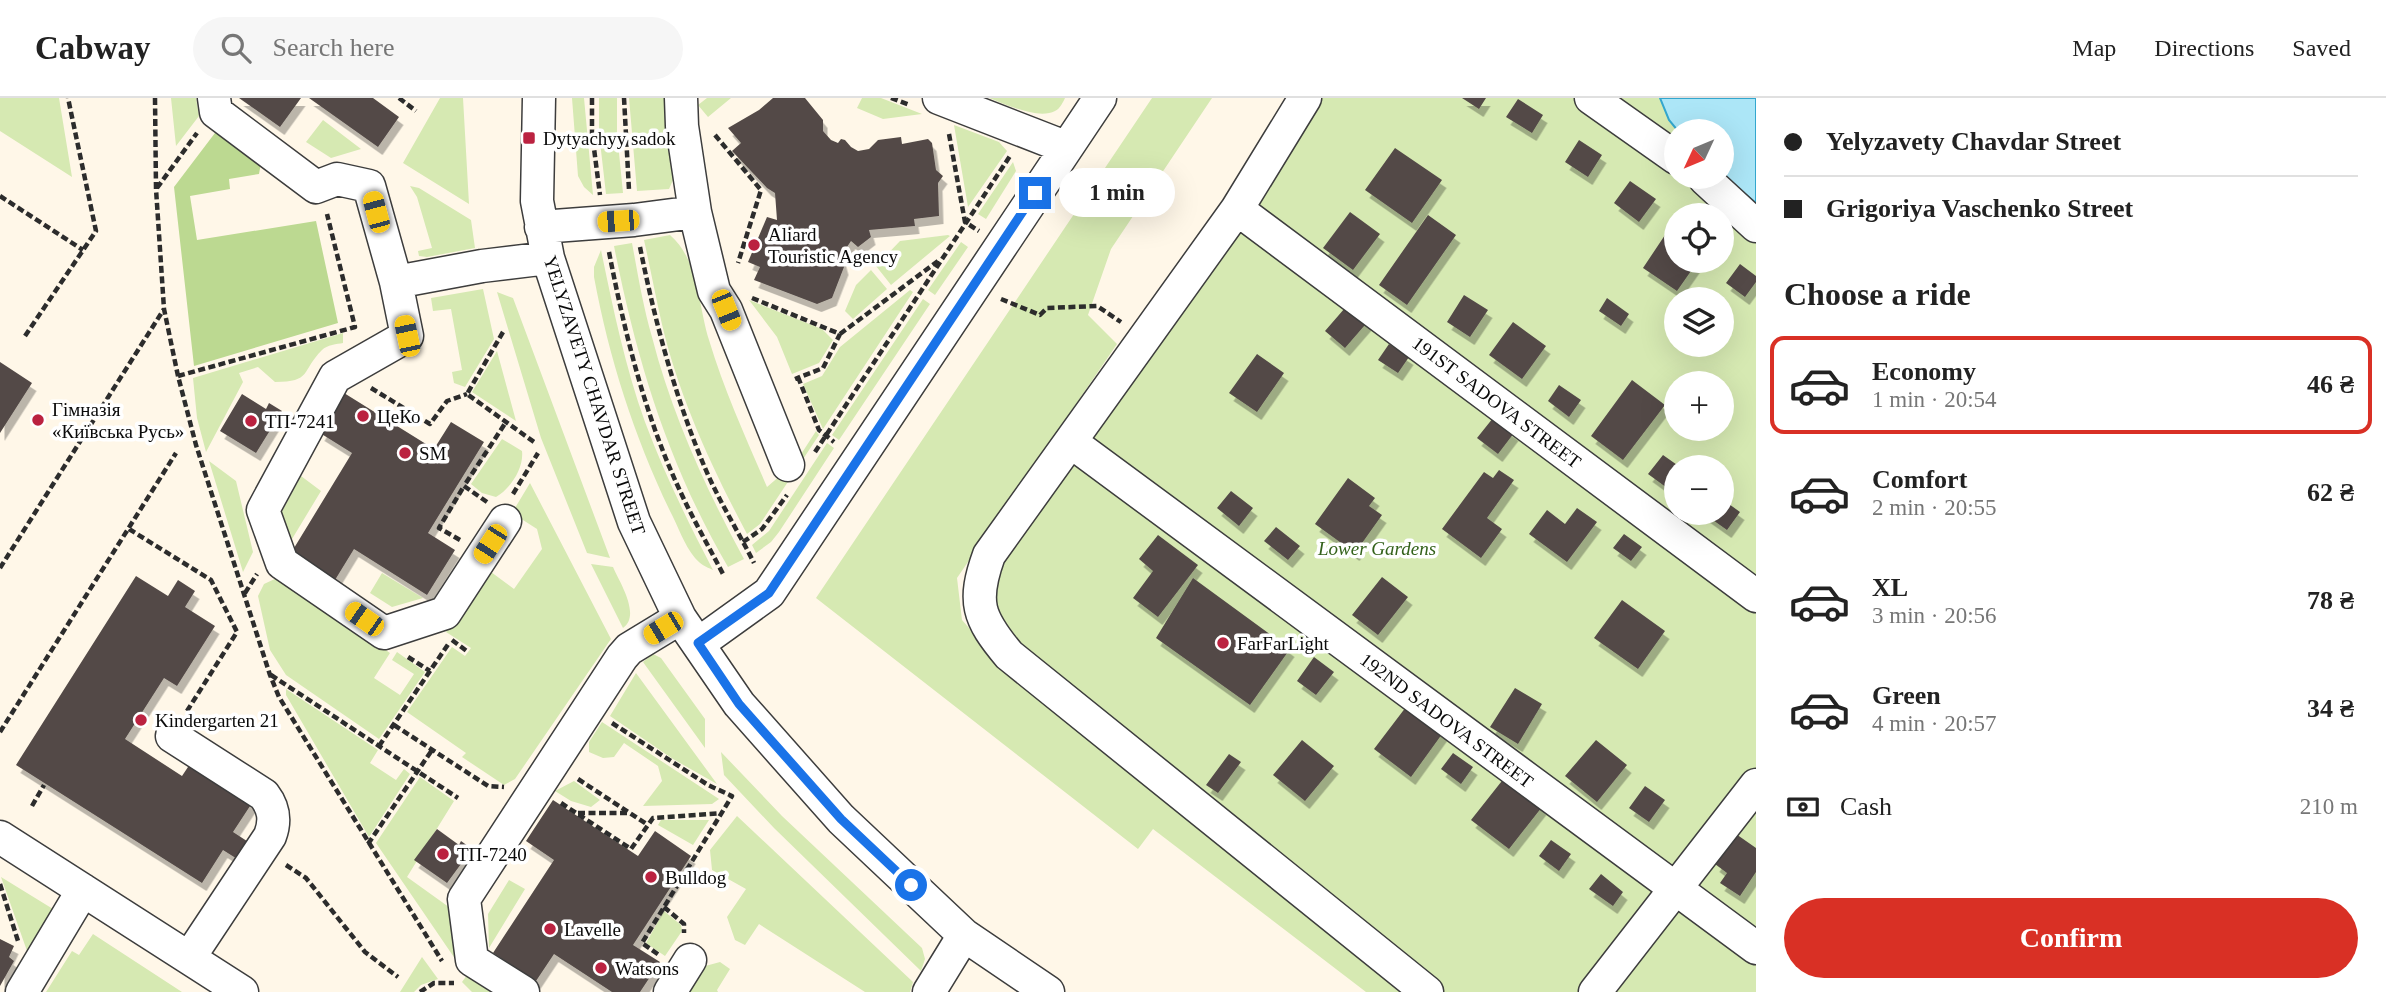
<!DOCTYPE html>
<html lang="en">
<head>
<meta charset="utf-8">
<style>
	:root { --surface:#fff; --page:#f6f6f6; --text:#222; --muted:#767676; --line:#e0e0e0; --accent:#d93025 }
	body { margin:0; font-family:"Times New Roman",serif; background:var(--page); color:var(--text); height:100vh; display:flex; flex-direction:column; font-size:26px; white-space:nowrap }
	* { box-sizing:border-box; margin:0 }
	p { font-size:23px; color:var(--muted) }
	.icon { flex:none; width:38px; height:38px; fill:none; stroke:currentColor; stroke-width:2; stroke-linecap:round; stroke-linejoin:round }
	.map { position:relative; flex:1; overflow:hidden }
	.sheet { display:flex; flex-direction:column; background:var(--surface); width:630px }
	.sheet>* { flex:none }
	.banner { display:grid; align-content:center; height:154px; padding:0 28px; background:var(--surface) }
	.needle { width:46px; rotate:226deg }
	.controls { position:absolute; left:1664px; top:21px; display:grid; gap:14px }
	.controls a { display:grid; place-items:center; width:70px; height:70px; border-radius:50%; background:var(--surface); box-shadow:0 7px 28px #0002; font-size:35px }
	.end { position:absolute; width:32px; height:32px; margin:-16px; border:9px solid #1a73e8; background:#fff; box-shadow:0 0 0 4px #fff }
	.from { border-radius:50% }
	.bubble { position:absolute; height:49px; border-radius:24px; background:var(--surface); box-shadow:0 7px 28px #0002; font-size:23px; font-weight:600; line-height:49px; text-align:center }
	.car { position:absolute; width:21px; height:42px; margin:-21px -10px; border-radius:9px; box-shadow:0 0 5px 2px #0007; background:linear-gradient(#f5c518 24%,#345 0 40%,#f5c518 0 76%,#345 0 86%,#f5c518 0) }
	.banner b { display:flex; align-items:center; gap:24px; height:66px; font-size:26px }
	.banner b+b { border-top:2px solid var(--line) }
	.banner i { width:18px; height:18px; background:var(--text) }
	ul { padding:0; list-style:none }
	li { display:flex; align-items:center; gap:21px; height:98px; margin:0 14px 10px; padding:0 14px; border:4px solid transparent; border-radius:14px }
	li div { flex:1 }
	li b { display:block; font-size:26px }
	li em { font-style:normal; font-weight:600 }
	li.on { border-color:var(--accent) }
	li>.icon { width:63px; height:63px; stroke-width:1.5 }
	h2 { padding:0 28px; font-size:32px; line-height:84px }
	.pay { display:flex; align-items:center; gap:18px; height:77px; padding:0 28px; font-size:26px }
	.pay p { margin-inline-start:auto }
	.cta { display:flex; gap:14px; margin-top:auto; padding:14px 28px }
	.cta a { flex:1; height:80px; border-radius:42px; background:var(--accent); color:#fff; font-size:28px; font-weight:600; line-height:80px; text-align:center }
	header { display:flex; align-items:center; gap:42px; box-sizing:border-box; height:98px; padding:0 35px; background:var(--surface); border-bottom:2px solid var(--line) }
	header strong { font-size:33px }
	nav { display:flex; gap:38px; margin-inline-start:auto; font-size:24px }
	.search { width:490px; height:63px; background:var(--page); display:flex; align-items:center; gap:18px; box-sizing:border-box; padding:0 24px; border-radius:38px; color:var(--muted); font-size:26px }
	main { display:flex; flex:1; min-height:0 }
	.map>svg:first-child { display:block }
</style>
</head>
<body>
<header>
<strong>Cabway</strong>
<div class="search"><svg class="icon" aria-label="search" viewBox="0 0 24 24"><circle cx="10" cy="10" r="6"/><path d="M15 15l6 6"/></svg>Search here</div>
<nav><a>Map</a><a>Directions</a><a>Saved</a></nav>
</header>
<main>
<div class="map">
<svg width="1756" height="894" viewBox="0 0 1756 894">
	<defs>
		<filter id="shadow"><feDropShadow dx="4.5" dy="8" stdDeviation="0" flood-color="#0004"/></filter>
	</defs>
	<rect width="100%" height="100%" fill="#fff7e8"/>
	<path fill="#d6e9b2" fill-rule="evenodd" d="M0 0H59L72 79 0 33Z
		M171 0H196L199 18 176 48Z
		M440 0H463L469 106 403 65Z
		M572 0H584L593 97 584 89 578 78Z
		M599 0H617V35L623 95 606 96 599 35Z
		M629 0H674L677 73 669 91 637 93Z
		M707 0H731L708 19 698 7Z
		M862 0H881L922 16 883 21 857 10Z
		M989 0H1065C1063 4 1060 11 1055 13 1038 22 1005 6 989 0Z
		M1152 0H1212L1111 151 1088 217 1117 246 957 480 962 522 1005 571 1415 894H1366L1153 731 1138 751 816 500Z
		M1318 0H1756V894H1441L1021 548 1002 524 991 501 998 457ZM1676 33H1722V79H1676ZM1676 117H1722V163H1676ZM1676 201H1722V247H1676ZM1676 285H1722V331H1676ZM1676 369H1722V415H1676Z
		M323 22 361 51 331 60 306 44Z
		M954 27 999 44 1007 53 968 109Z
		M1013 64 1016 73 986 121 978 116Z
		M410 88 419 90 471 122 475 150 427 159 419 158 418 153 432 150 417 99Z
		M670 137C699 162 698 207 709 242 724 292 746 340 767 389L796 364 816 333 819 337 760 426 747 436C711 368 678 297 661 222 655 195 650 169 644 142Z
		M948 137 950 138 891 187 876 168 900 143Z
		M961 144 968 149 935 197 928 192Z
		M632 145C638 177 643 208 652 239 672 317 706 391 744 461L728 469C668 366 637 264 614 148Z
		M601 152C613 210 625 268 645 324 664 375 688 424 713 472 706 469 700 466 695 460 684 447 678 428 670 413 634 338 609 260 594 179V169Z
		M871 172 887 191 853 221 845 213 856 187Z
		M483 191 494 241 465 289 454 285 452 274 462 272 451 211 433 213 431 200Z
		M910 192 913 194 823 331 803 286 822 278 840 249Z
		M497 194 513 200 610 460 587 455 541 340Z
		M923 201 930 206 839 342 832 337Z
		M749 202 822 231 833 242 819 265 792 276 777 239Z
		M343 235V245C337 246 327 247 322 252 301 273 312 284 275 284L258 269 239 275 243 284 206 354 197 320 193 280Z
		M497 253 516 323 472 294Z
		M502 341 522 353C524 370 511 390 496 399L482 395 471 386Z
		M827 345 834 350 779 434 771 444 756 455 752 447 769 433Z
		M209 363 236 383 253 454 243 474Z
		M301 378 321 393 289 446 279 419Z
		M530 385 611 541 515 681 504 687 462 659 466 655 407 614 452 549 465 558 471 550 446 534 491 474 514 491 542 451 537 431 512 415Z
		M591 466 613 469C620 485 641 517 623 530Z
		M382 475 423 500 392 509 370 495Z
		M279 479 390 555 374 580 400 597 414 576 392 562 397 554 425 574 379 641 286 577 270 552 258 498 264 486Z
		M653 556 661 560 705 621V650L643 564Z
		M636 575 717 686 673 661 610 618Z
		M286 591 378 652 370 665 396 682 404 671 410 676 369 739 286 597Z
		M602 624 719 701 712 706 643 708 662 683 658 668 624 645 614 659 603 660 589 654V644Z
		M721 654 782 718 922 850 925 861 921 873 774 730 724 677Z
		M420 679 454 703 407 779 453 812 462 871 376 745Z
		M574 683 600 702 591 709 571 703 555 693Z
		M737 718 913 884 910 894H865L759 826 745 847 735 842 727 819 746 791 712 772 710 752Z
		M661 722H709L693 747 658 727Z
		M1 779 53 811 27 853Z
		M509 782 525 791 489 850 488 816Z
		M664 813 681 827 682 833 665 858 646 845Z
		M93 836 182 894H46L72 853 79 857Z
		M422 859 438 881 421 887 414 894H400Z
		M720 864 730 871 717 892 718 894H684L698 870Z
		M473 869 515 894H472L462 884Z"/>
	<path fill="#bcd991" d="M218 31 261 65 259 76 229 81 230 91 190 98 197 142 316 123 338 225 194 268 174 89Z"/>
	<path fill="#ace6f7" stroke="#33a7ce" stroke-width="2" d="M1660 0H1756V105L1722 77V33H1678L1669 22Z"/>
	<path fill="#534a47" filter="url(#shadow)" d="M239 0H301L280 29Z
		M309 0H373L399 19 378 49Z
		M773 0H805L823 22V33L831 42 838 45 841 41 845 42 851 49 858 53 869 51 878 42 901 39 902 46 928 41 932 45 936 72 943 78 938 85 939 118 914 121 915 128 869 132 871 139 858 149 851 143 841 158 844 169 832 200 817 206 754 182 760 169 748 164 767 119 777 122 775 95 767 90 732 53 741 45 728 30 759 12Z
		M1462 0H1486L1479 11Z
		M1518 1 1543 17 1532 35 1506 19Z
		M1579 42 1602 57 1588 79 1565 64Z
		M1395 50 1442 82 1412 125 1365 92Z
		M1630 83 1656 101 1639 124 1614 105Z
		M1350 114 1380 136 1353 172 1323 150Z
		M1428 117 1456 137 1407 207 1379 187Z
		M1667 134 1676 141V163H1698L1677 193 1643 170Z
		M1740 166 1756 178V184L1745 199 1726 185Z
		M1464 197 1488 212 1470 239 1447 224Z
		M1607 200 1629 216 1621 228 1599 213Z
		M1351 203 1371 220 1345 250 1325 233Z
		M1513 224 1546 248 1522 281 1489 257Z
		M1389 246 1409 259 1398 275 1378 262Z
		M1257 256 1284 275 1257 314 1229 295Z
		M0 264 32 285 0 335Z
		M1632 282 1665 307 1623 362 1591 338Z
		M1559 287 1581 302 1569 319 1548 303Z
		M344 295 434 351 451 324 484 344 428 435 455 452 427 497 354 451 335 482 291 455 352 355 320 335Z
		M242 296 266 311 269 305 282 313 256 355 220 333Z
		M1493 320 1514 335 1498 356 1477 340Z
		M1663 357 1680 369H1676V392L1674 395 1648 376Z
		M1499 372 1514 382 1487 420 1502 431 1481 460 1442 431 1484 374 1493 380Z
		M1348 380 1375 400 1369 408 1382 417 1355 455 1315 426Z
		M1231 393 1253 410 1239 428 1217 410Z
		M1722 401 1740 414 1727 432 1703 415H1722Z
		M1577 410 1597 424 1567 464 1529 436 1547 412 1565 426Z
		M1276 429 1300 448 1288 462 1264 443Z
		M1624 436 1642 449 1631 463 1613 450Z
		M1158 437 1198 467 1158 519 1133 500 1153 473 1139 461Z
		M136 478 168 498 178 482 195 493 185 509 215 528 177 588 164 580 125 641 182 678 190 666 252 705 233 734 253 747 242 764 223 752 202 785 16 667Z
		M1382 479 1408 499 1378 537 1352 517Z
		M1193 480 1290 551 1250 607 1156 540Z
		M1622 502 1665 533 1638 571 1594 540Z
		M1314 559 1334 574 1316 597 1297 583Z
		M1515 590 1542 606 1518 646 1490 629Z
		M1409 605 1445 632 1411 679 1374 651Z
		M1302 642 1334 668 1305 703 1273 677Z
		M1596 642 1627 667 1597 704 1565 678Z
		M1453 655 1473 669 1461 686 1441 671Z
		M1229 656 1241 664 1218 695 1206 687Z
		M1505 679 1542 709 1509 751 1471 722Z
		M1645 688 1665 702 1649 724 1629 710Z
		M553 702 638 758 655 733 691 758 633 847 660 864 640 894H612L554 856 536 883 493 855 554 762 526 743Z
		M437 731 459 747 461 743 472 751 447 785 414 762Z
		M1736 736 1756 750V774L1740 798 1720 785 1727 775 1715 766Z
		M1551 742 1571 756 1559 773 1539 758Z
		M1601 776 1623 794 1613 808 1589 791Z
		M0 841 14 848 9 859 14 863 0 888Z"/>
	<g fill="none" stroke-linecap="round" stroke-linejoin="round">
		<g stroke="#3d3d3d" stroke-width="35">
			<path id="minor" d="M214 0 216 14 316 89 337 81 369 88 396 184
				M539 0 537 103 548 160 634 424 680 520 739 606 841 721 964 837 1048 894
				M681 0 682 28 695 114
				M939 0 1065 49
				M1305 0 1237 111 989 457C972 504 978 520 1009 557L1427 894
				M1591 0 1676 60
				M1705 81 1756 128
				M1237 111 1756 498
				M541 129 634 122 695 114 714 193 726 212 788 367
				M1071 344 1756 850
				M505 423 445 515 384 535 282 465 263 412 335 279 407 238 396 184 482 168 548 160
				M698 546 769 495 1100 0
				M172 638 264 697C274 710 276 722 270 738L189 860
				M0 739 242 894
				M22 894 83 792
				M523 894 472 862 464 801 622 559 629 551 680 520
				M670 894 690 862
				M929 894 964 837
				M1595 894 1756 687"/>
		</g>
		<path stroke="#2c2c2c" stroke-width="4.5" stroke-dasharray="7 3.5" stroke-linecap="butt" d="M155 0 156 91 164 211 178 278 196 347 270 577 279 599 442 863
			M399 0 416 13
			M592 0V35L600 97
			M624 0 629 92
			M891 0 910 7
			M949 36 965 124 979 133
			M715 37 761 92 738 165
			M157 90 197 35
			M0 98 83 152
			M640 149C655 224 675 299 705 370 719 403 738 433 754 465
			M609 154C625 236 645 319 681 395 694 423 709 449 723 476
			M752 200 840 236 823 270 795 281
			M1001 201 1040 217 1047 210 1097 208 1121 224
			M503 234 467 296 534 344
			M840 236 938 163
			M25 238 96 133 68 0
			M178 278 355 229 327 116
			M798 279 819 332 834 344
			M371 290 430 326 447 303 467 296
			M815 354 1010 58
			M513 396 538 355
			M487 404 464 388 506 324
			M129 431 211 482 237 534 187 613
			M460 442 439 430 464 388
			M743 444 762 431 787 397
			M0 470 164 211
			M245 495 257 476
			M452 542 468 554
			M408 559 430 573
			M271 577 458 700
			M612 625 708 687 732 698 642 845 659 857
			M394 627 488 688 504 689
			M0 634 176 355
			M379 648 449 545
			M578 681 648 727
			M561 705 631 751 653 720 722 715
			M32 708 44 687
			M578 715H629
			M368 746 432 652
			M286 767 306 780 365 854 398 879
			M0 786 18 843
			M664 809 684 826V835
			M420 894 434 885H454"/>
		<use href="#minor" stroke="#fff" stroke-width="32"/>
	</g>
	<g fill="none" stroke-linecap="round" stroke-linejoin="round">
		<path stroke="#1a73e8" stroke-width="9" d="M911 787 841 721 739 606 698 545 769 495 1035 95"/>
	</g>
	<g fill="#bb2240" stroke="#fff" stroke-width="2.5">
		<rect x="522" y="33" width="14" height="14" rx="3.5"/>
		<circle cx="754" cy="147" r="7"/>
		<circle cx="363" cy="318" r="7"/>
		<circle cx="38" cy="322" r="7"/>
		<circle cx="251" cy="323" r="7"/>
		<circle cx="405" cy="355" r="7"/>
		<circle cx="1223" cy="545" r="7"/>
		<circle cx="141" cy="622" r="7"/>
		<circle cx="443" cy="756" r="7"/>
		<circle cx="651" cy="779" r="7"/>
		<circle cx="550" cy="831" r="7"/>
		<circle cx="601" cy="870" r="7"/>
	</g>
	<g text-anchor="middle" stroke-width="7" stroke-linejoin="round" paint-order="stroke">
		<g font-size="19" fill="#0a0a0a" stroke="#fff" text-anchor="start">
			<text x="543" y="47">Dytyachyy sadok</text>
			<text x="768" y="143">Aliard<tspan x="768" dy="22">Touristic Agency</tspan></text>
			<text x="52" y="318">Гімназія<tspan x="52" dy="22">«Київська Русь»</tspan></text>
			<text x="377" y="325">ЦеКо</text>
			<text x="265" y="330">ТП-7241</text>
			<text x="419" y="362">SM</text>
			<text x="1237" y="552">FarFarLight</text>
			<text x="155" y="629">Kindergarten 21</text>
			<text x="457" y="763">ТП-7240</text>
			<text x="665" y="786">Bulldog</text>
			<text x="564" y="838">Lavelle</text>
			<text x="615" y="877">Watsons</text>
		</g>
		<g font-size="19" fill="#0a0a0a" stroke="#fff">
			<text transform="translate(595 297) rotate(72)" y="7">YELYZAVETY CHAVDAR STREET</text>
			<text transform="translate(1497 304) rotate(37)" y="7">191ST SADOVA STREET</text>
			<text transform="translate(1447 622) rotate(37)" y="7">192ND SADOVA STREET</text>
		</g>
		<g font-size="19" font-style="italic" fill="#34621b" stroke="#fff">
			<text x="1377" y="457">Lower Gardens</text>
		</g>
	</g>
</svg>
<div class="controls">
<a><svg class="needle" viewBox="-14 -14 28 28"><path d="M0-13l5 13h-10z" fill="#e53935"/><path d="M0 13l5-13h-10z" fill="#767676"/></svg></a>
<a><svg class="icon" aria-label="locate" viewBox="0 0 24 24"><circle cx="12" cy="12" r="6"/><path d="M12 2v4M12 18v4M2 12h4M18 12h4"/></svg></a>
<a><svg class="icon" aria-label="layers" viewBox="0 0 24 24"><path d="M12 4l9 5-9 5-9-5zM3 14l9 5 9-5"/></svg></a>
<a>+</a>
<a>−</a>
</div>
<i class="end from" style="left:911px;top:787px"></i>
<i class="end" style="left:1035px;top:95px"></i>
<div class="bubble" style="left:1059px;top:70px;width:116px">1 min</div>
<i class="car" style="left:376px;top:114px;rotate:345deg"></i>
<i class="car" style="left:618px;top:123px;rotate:266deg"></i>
<i class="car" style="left:726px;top:212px;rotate:158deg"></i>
<i class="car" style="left:407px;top:238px;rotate:348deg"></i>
<i class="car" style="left:490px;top:446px;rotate:213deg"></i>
<i class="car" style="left:364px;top:521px;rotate:305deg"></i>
<i class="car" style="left:663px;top:530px;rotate:239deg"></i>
</div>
<section class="sheet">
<div class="banner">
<b><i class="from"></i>Yelyzavety Chavdar Street</b>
<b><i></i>Grigoriya Vaschenko Street</b>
</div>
<h2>Choose a ride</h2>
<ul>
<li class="on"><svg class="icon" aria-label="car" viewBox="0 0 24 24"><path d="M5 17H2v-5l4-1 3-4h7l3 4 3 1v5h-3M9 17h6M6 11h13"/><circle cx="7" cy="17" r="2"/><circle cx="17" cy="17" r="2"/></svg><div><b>Economy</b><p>1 min · 20:54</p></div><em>46 ₴</em></li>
<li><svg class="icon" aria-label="car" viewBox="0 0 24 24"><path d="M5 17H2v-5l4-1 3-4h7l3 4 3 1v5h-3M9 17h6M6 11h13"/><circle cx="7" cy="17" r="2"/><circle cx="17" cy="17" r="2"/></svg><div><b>Comfort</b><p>2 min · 20:55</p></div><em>62 ₴</em></li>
<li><svg class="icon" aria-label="car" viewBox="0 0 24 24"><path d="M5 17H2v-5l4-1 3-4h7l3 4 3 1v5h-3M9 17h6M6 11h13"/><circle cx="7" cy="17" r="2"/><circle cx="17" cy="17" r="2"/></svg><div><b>XL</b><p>3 min · 20:56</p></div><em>78 ₴</em></li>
<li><svg class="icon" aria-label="car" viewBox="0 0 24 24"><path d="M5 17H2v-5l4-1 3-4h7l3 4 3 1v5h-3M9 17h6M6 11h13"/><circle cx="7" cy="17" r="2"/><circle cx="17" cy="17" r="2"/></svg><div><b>Green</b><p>4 min · 20:57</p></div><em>34 ₴</em></li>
</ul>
<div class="pay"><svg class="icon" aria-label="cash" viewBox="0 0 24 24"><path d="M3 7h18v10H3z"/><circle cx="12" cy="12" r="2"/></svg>Cash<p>210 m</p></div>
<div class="cta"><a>Confirm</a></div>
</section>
</main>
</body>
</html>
